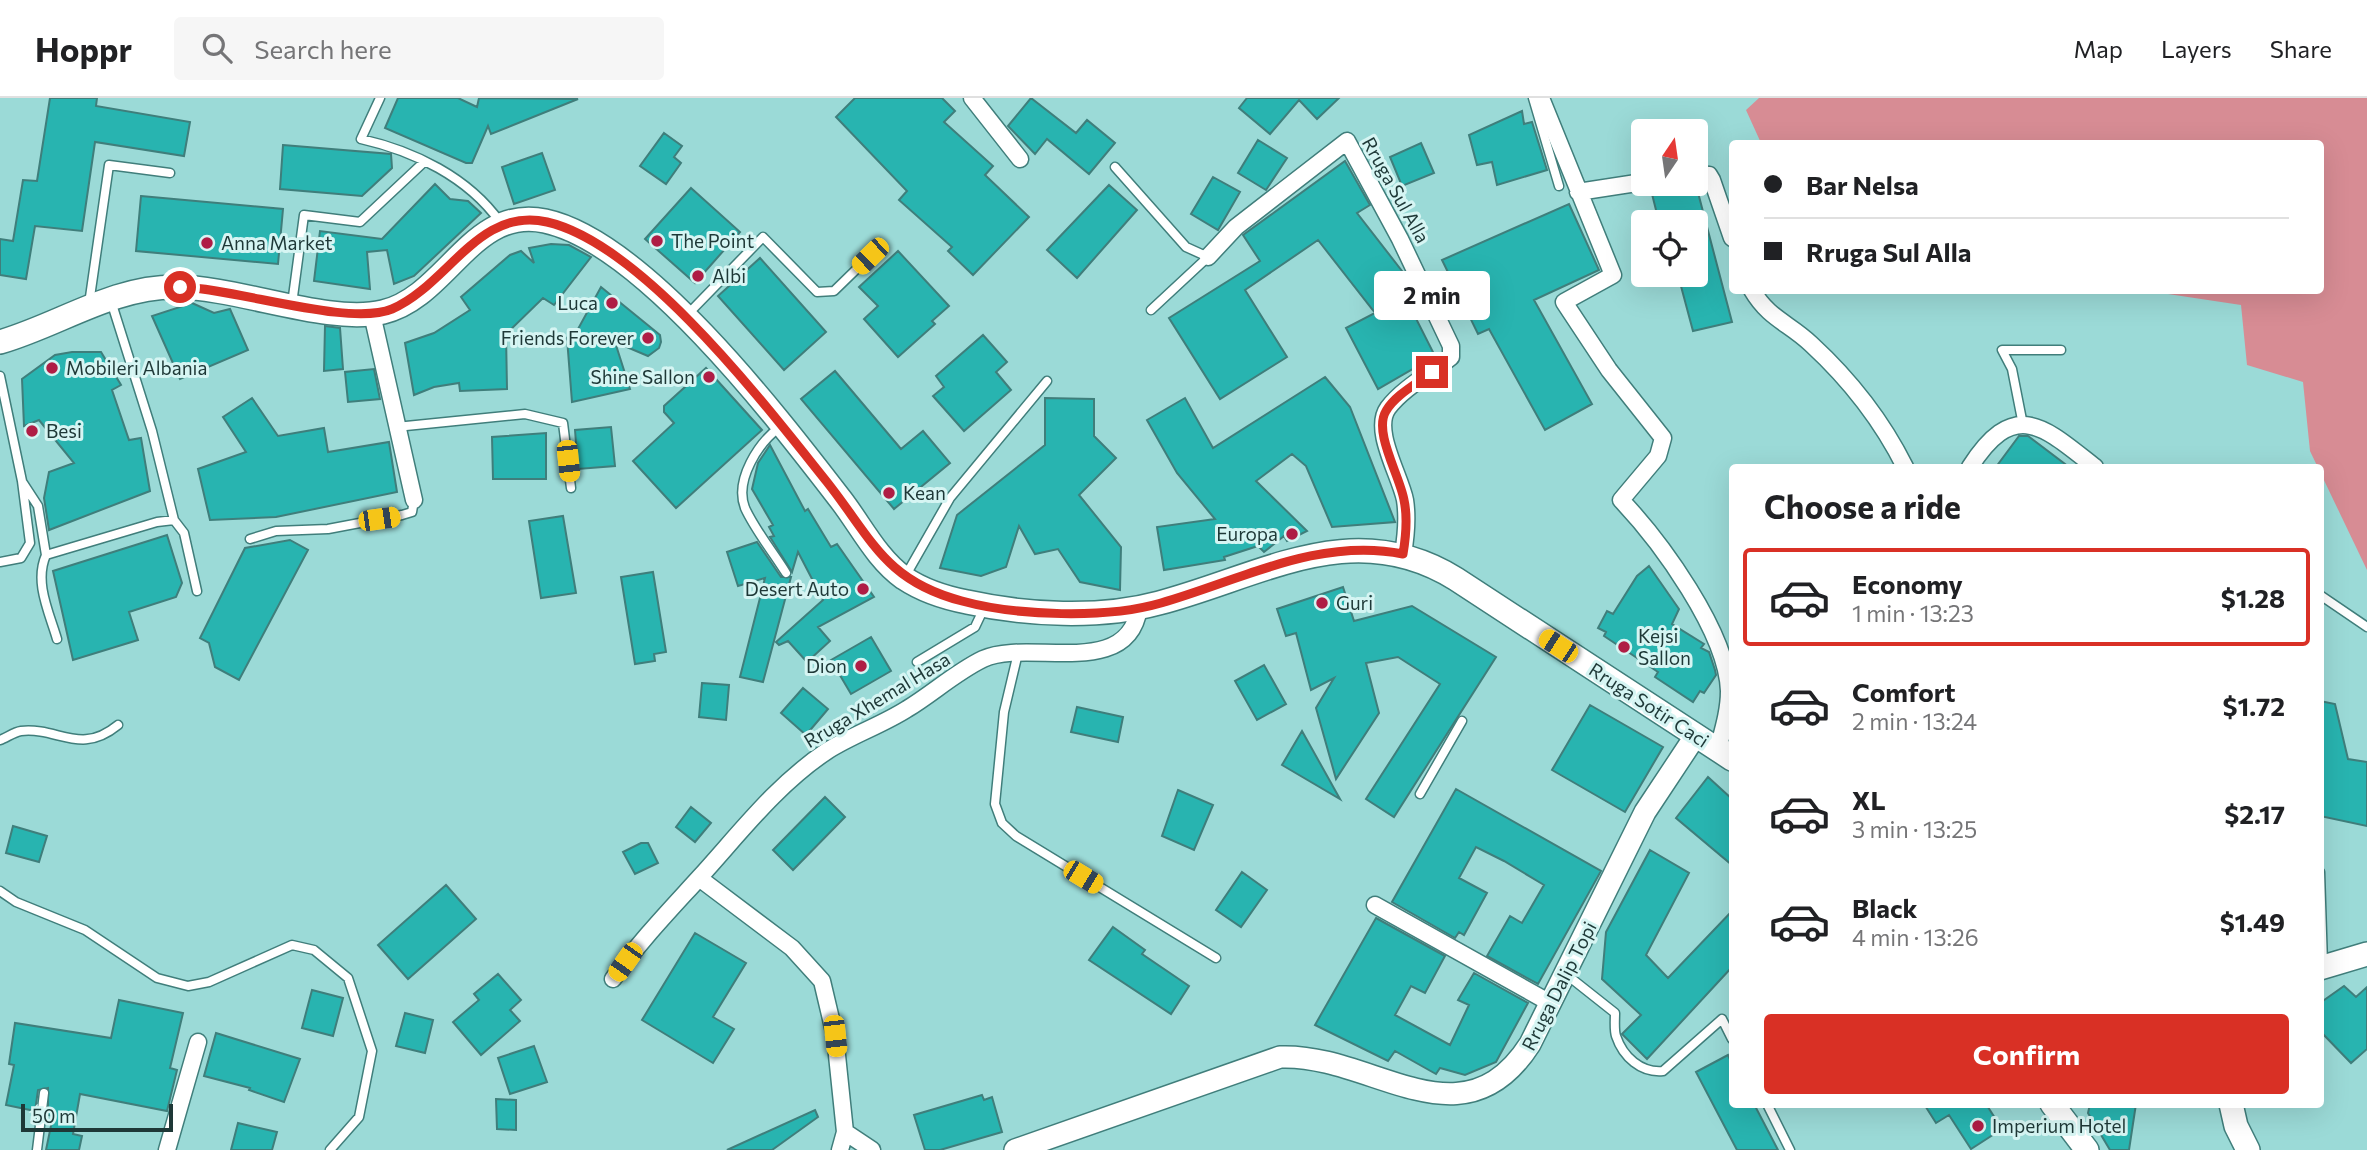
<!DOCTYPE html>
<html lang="en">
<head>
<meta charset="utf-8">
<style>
	:root { --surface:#fff; --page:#f6f6f6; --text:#202124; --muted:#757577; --line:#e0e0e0; --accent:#d93025 }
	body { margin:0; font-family:Commissioner,sans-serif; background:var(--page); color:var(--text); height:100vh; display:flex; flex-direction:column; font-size:26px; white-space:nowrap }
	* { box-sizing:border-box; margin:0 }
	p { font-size:23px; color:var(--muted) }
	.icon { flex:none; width:38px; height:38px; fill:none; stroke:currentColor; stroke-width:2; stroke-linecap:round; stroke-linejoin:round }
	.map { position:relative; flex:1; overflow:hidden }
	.details { position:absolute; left:1729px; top:366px; width:595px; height:644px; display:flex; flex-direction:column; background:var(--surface); border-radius:7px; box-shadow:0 7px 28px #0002 }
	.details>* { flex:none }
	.banner { position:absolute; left:1729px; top:42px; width:595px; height:154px; border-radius:7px; box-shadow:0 7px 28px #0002; display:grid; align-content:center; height:154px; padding:0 35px; background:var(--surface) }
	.needle { width:46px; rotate:13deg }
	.buttons { position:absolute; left:1631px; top:21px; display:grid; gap:14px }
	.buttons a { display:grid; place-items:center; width:77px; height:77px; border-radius:7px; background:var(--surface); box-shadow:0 7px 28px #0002; font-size:35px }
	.scale { position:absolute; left:21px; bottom:18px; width:152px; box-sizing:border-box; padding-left:7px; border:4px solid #1e3837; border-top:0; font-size:19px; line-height:24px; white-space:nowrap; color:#1e3837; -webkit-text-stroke:5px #d6f5f3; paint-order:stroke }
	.end { position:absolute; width:32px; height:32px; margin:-16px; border:9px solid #d93025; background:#fff; box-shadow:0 0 0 4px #fff }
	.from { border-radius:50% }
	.bubble { position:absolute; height:49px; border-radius:7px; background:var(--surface); box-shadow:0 7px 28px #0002; font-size:23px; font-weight:700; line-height:49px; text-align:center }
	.car { position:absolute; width:21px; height:42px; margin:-21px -10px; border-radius:9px; box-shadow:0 0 5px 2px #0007; background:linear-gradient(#f5c518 24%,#345 0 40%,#f5c518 0 76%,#345 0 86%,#f5c518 0) }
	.banner b { display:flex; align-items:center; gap:24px; height:66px; font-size:26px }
	.banner b+b { border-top:2px solid var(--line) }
	.banner i { width:18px; height:18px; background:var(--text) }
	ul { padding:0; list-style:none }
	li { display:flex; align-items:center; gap:21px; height:98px; margin:0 14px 10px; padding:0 21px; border:4px solid transparent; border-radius:7px }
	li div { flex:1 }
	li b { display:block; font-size:26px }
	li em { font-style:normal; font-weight:700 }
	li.current { border-color:var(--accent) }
	li>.icon { width:63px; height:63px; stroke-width:1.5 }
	h2 { padding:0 35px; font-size:32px; line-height:84px }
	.primary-button { display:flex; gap:14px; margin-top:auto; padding:14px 35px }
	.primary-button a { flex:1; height:80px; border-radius:7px; background:var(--accent); color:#fff; font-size:28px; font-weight:700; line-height:80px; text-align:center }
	header { display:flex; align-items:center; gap:42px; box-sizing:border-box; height:98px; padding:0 35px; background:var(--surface); border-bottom:2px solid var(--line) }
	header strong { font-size:33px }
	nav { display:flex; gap:38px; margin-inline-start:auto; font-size:24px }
	.search { width:490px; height:63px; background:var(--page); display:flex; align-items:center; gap:18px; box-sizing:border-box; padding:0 24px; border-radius:7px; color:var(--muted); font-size:26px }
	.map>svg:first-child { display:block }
</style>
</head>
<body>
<header>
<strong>Hoppr</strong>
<div class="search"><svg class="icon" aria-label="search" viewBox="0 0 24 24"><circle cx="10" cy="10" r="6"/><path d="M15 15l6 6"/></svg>Search here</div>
<nav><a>Map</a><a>Layers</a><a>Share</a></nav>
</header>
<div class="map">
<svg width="2367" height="1052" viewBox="0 0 2367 1052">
	<rect width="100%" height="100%" fill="#9bdad7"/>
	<path fill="#d78c94" d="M1759 0H2367V472L2310 353 2303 284 2247 267 2241 207 2148 193 2320 192V46L1761 45 1746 12Z"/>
	<path fill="#28b4b0" stroke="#3f7e7b" stroke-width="2" d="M50 0H97L96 8 190 24 184 58 95 44 82 133 35 128 26 181 0 177V141L13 143 23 82 37 83Z
		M398 0H458L477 9 479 0 578 1 491 36 488 28 472 65H466L385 30Z
		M855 0H942L955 13 944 24 993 68 985 77 1029 119 973 177 948 153 952 149 899 102 907 93 836 19Z
		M1031 0 1076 35 1087 22 1115 45 1089 76 1047 41 1035 56 1008 28Z
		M1247 0H1339L1317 21 1299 2 1270 36 1239 10Z
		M1522 13 1524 26 1532 24 1547 72 1497 87 1492 64 1477 67 1469 37Z
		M664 35 682 48 674 59 681 65 666 86 640 68Z
		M1258 42 1287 60 1266 92 1238 75Z
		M1421 45 1434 75 1402 88 1390 59Z
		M283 47 391 56 392 70 362 98 280 91Z
		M542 55 555 92 514 106 502 69Z
		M1345 63 1370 107 1357 115 1402 173 1395 179 1435 258 1378 291 1346 230 1375 215 1318 142 1245 192 1287 259 1220 301 1169 220 1260 163 1243 137Z
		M1213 79 1240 94 1218 132 1191 116Z
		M435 86 450 101 468 103 481 115 414 178 394 186 387 152 367 154 370 191 314 183 320 133 382 141Z
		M1690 86 1696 87 1732 224 1693 233 1678 177H1696V124H1659L1652 96Z
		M1109 87 1137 112 1077 180 1047 152Z
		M691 90 740 134 695 185 645 141Z
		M141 98 283 111 278 166 136 153Z
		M1569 106 1599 172 1534 202 1592 306 1545 332 1489 231 1478 236 1442 162Z
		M551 146 569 147 591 159 554 207 543 200 506 236 507 291 460 293 459 285 434 289 414 297 405 245 434 235 470 212 461 199 510 157 521 153 534 165 529 150Z
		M898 153 949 208 932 223 935 226 898 259 864 221 878 208 859 189Z
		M760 160 826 234 784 272 718 198Z
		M601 189 660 237 661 244 659 250 648 258 615 244 630 291 572 304 567 240 572 242Z
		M192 205 214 215 230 211 248 252 180 281 152 218Z
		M325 228 340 230 343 271 324 273Z
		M983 237 1007 264 996 274 1011 292 964 333 933 298 944 289 936 278Z
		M72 254H101L121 287 112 292 129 342 141 340 150 393 49 432 44 400 49 374 74 365 39 322 24 328 22 281 55 257Z
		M706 270 762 332 676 410 633 363 674 325 664 314V308Z
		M374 271 380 301 348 304 345 274Z
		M835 273 901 351 923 333 950 365 894 411 801 301Z
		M1325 279 1350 309 1395 424 1332 429 1306 368 1292 356 1256 383 1307 433 1287 443 1284 438 1264 454 1258 448 1224 459 1225 462 1164 472 1157 429 1215 421 1177 375 1147 322 1185 300 1213 350Z
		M252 300 278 338 324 330 328 354 389 344 397 394 276 419 210 422 198 371 246 354 223 319Z
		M1045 300 1094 301V338L1116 360 1079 397 1121 449 1120 492 1080 484 1058 451 1035 456 1019 428 1006 469 981 478 940 470 957 417 1045 347Z
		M611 329 615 368 578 371 575 332Z
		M546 335V381H493L492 339Z
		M2019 338H2028L2069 369H1996Z
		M770 347 805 413 808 411 831 449 837 446 874 499 818 529 830 543 807 564 788 543 779 547 776 544 823 502 798 454 792 474 770 439 774 438 769 429 773 427 752 391 758 365Z
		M563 418 576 495 541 500 529 423Z
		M167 437 182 485 176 499 129 514 138 542 73 562 53 473Z
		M290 442 308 452 239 582 215 569 209 545 200 540 245 450Z
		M757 444 781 479H791L763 584 740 579 765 480 738 488 727 454Z
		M1649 468 1679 511 1672 526 1704 546 1701 550 1709 554 1715 572 1716 577 1704 595 1700 593 1693 604 1655 579 1658 574 1604 538 1606 534 1598 530 1607 513 1613 516 1637 478Z
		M653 474 666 554 654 556 655 563 635 566 621 479Z
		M1343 489 1354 523 1412 508 1496 559 1394 719 1366 701 1440 586 1398 559 1366 565 1379 615 1336 681 1316 610 1334 580 1311 592 1296 535 1286 538 1277 511Z
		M871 539 891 573 851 596 831 562Z
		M1264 567 1286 606 1257 622 1235 583Z
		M702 585 729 587 726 622 699 619Z
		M803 590 828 611 806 637 781 615Z
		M2320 603 2335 606 2348 661 2367 664V728L2320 718Z
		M1590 607 1663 649 1625 714 1552 672Z
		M1077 609 1123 619 1118 644 1071 634Z
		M1302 633 1340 701 1282 667Z
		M1708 679 1732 701V767L1676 720Z
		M1456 691 1601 773 1538 886 1487 858 1510 818 1522 825 1544 787 1504 763 1476 749 1459 780 1487 795 1464 837 1459 834 1455 840 1392 804Z
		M1178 692 1213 707 1194 752 1162 738Z
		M825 699 845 719 793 772 773 752Z
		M691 709 711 725 695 744 676 729Z
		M13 728 47 738 39 764 6 755Z
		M641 745H648L658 765 635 776 623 754Z
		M1650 752 1689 775 1646 857 1668 880 1732 813V869L1647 961 1622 936 1641 917 1602 881 1606 834Z
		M1242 774 1267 792 1241 829 1216 812Z
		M446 787 476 821 408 881 378 847Z
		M1376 820 1445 858 1425 895 1411 888 1395 917 1450 947 1469 907 1458 902 1474 875 1528 905 1496 964 1465 977 1440 970 1436 976 1395 953 1388 963 1315 927Z
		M1113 829 1145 852 1142 856 1189 888 1171 916 1089 862Z
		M695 835 746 865 713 919 734 931 713 965 642 922Z
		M498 876 521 902 510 912 520 923 481 957 453 924 479 902 474 896Z
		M2344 888 2356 899 2367 889V951L2351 965 2320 933V905Z
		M312 892 343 900 333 938 302 930Z
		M119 902 183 915 170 970 177 972 167 1013 80 996 73 1036 82 1038 79 1052H46L53 1018 48 1017V990L38 992 35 1013 6 1007 14 967 9 966 15 925 111 940Z
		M405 915 433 922 425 955 396 948Z
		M216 935 300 961 284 1004 249 992 250 990 204 978Z
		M534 948 547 984 510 996 498 960Z
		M1728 957 1732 966V1006H1754L1778 1052H1737L1696 974Z
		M982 997 984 1002 992 999 1002 1034 940 1052H925L914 1017Z
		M496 1001 516 1002V1032L497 1031Z
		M1924 1006H1986L2002 1031 1971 1051 1949 1017 1936 1025Z
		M2090 1006H2136L2129 1052H2110L2088 1015Z
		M815 1012 818 1019 772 1052H727Z
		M238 1025 277 1034 272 1052H231Z"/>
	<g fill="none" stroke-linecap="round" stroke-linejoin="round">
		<g stroke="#407e7b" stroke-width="11">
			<path id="service" d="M380 0 361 41C414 53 468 79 500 124
				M1533 0 1559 88
				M1115 69 1186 149 1208 159 1151 212
				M111 203 152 333 174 422
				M89 206 109 67 170 75
				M292 206 304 117 360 124 424 64
				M687 217 763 139 817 194 834 193 870 158
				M0 278 22 383 30 445 21 460 0 464
				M2023 327 2012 271 2002 252H2061
				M396 329 525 316 563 325 571 390
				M780 329C759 344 734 382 745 410 755 432 773 454 786 475
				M23 385 38 408 46 457
				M250 441 276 433 328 431 402 417 412 414 414 402
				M906 477 950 400 1047 283
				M2320 497 2367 529
				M57 541C49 514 34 484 46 457L157 424 174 422 184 435 197 493
				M1018 555 1004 614 995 706 1002 725 1016 738 1216 860
				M917 564 975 529 984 510
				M0 642C6 640 14 634 21 633 59 629 80 658 118 627
				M1420 696 1462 623
				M2320 774 2323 866
				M0 793 16 804 85 832 157 880 188 888 209 884 292 847 314 852 348 880 372 953 359 1019 330 1052
				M1567 877 1615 915C1615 922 1614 932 1616 938 1623 959 1641 975 1663 973L1722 921 1732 941
				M1767 1006 1790 1052
				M37 1052 44 995"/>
		</g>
		<g stroke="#407e7b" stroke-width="19">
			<path id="minor" d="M972 0 1020 61
				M1541 0 1613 177 1564 204 1609 272 1663 340 1658 358 1621 402C1660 443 1727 534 1729 593 1729 613 1723 632 1718 651H1727
				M1696 76 1709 77 1712 82 1732 140
				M1578 94 1643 84
				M1208 159 1236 129 1347 43 1400 141 1451 248V259C1431 275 1403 290 1388 310 1372 332 1400 377 1405 402 1408 421 1406 438 1403 456
				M1752 192C1769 221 1789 225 1811 246 1849 281 1882 323 1905 369
				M372 216 414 402
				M1970 369C2015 299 2044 329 2095 369
				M699 780 792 850 822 883 835 938 845 1034 840 1052
				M1375 807 1552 906
				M613 881C639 844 669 813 699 780 740 735 776 687 827 653 852 637 882 627 907 611 932 596 956 574 983 561 1028 540 1128 583 1139 510
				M845 1034 872 1052
				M167 1052 198 944"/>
		</g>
		<g stroke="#407e7b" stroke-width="24">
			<path id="tertiary" d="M1015 1052 1280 959C1372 955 1462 1052 1530 946L1645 714 1696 637"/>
		</g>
		<g stroke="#407e7b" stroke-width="26">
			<path id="secondary" d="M0 244C59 227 112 189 175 189 238 189 328 227 383 214 447 199 472 107 545 123 644 144 780 323 841 402 861 428 877 461 904 480 922 492 946 500 967 504 1026 517 1100 521 1159 505 1262 478 1353 417 1456 481L1732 661
				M2320 870 2367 856
				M2052 1006 2087 1052
				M2231 1006 2236 1028 2248 1052"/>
		</g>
		<use href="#service" stroke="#fff" stroke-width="8"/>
		<use href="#minor" stroke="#fff" stroke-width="16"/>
		<use href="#tertiary" stroke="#fff" stroke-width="21"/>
		<use href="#secondary" stroke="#fff" stroke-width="23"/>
	</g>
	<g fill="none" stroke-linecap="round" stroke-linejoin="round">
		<path stroke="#d93025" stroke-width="9" d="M180 189C234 190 349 229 392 211 448 187 479 108 547 124 643 146 766 308 827 384 872 441 885 483 962 503 1017 518 1106 521 1161 505 1241 482 1319 439 1403 456 1406 438 1408 420 1404 402 1400 378 1373 334 1386 313 1395 297 1418 285 1432 274"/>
	</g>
	<g fill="#af1d45" stroke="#d6f5f3" stroke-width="2.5">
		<circle cx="657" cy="143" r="7"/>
		<circle cx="207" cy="145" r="7"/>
		<circle cx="698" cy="178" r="7"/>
		<circle cx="612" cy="205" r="7"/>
		<circle cx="648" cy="240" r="7"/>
		<circle cx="52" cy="270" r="7"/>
		<circle cx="709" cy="279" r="7"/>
		<circle cx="32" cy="333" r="7"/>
		<circle cx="889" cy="395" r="7"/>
		<circle cx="1292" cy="436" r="7"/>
		<circle cx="863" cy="491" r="7"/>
		<circle cx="1322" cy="505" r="7"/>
		<circle cx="1624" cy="549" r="7"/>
		<circle cx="861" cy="568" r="7"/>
		<circle cx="1978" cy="1028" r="7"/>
	</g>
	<g text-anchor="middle" stroke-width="6" stroke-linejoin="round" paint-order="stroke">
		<g font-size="19" fill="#1e3837" stroke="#d6f5f3">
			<text transform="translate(1396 92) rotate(61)" y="7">Rruga Sul Alla</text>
			<text transform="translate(877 602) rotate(-31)" y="7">Rruga Xhemal Hasa</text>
			<text transform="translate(1649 607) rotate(33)" y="7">Rruga Sotir Caci</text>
			<text transform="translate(1559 888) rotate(-63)" y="7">Rruga Dalip Topi</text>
		</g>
		<g font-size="19" fill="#1e3837" stroke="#d6f5f3" text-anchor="start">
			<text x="671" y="150">The Point</text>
			<text x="221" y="152">Anna Market</text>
			<text x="712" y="185">Albi</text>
			<text x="598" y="212" text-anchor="end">Luca</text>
			<text x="634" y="247" text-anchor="end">Friends Forever</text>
			<text x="66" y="277">Mobileri Albania</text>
			<text x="695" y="286" text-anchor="end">Shine Sallon</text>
			<text x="46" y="340">Besi</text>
			<text x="903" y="402">Kean</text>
			<text x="1278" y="443" text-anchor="end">Europa</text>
			<text x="849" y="498" text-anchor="end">Desert Auto</text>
			<text x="1336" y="512">Guri</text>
			<text x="1638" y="545">Kejsi<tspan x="1638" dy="22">Sallon</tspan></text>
			<text x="847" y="575" text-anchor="end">Dion</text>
			<text x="1992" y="1035">Imperium Hotel</text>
		</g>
	</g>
</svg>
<div class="buttons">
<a><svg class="needle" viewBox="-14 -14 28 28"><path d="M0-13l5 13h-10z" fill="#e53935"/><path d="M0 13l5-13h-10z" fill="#757577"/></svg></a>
<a><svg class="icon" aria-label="locate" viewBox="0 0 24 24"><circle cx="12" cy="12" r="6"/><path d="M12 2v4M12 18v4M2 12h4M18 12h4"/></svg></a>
</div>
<div class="scale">50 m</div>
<i class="end from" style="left:180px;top:189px"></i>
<i class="end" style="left:1432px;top:274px"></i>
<div class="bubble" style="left:1374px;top:173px;width:116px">2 min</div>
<i class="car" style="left:870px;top:158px;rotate:226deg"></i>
<i class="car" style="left:568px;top:363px;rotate:174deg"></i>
<i class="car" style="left:379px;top:421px;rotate:82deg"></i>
<i class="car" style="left:1558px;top:548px;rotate:303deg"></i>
<i class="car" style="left:1083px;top:779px;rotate:121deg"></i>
<i class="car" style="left:625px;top:864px;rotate:215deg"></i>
<i class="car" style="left:835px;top:938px;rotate:174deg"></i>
<div class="banner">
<b><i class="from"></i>Bar Nelsa</b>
<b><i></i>Rruga Sul Alla</b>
</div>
<section class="details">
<h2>Choose a ride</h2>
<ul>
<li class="current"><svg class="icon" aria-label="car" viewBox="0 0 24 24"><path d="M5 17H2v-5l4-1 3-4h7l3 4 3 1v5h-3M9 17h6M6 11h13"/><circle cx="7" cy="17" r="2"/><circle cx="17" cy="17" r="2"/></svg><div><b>Economy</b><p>1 min · 13:23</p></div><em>$1.28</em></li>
<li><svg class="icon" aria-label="car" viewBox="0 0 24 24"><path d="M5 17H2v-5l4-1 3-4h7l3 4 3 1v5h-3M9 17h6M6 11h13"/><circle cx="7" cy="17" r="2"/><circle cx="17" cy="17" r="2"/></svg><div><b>Comfort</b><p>2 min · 13:24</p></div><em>$1.72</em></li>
<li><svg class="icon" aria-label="car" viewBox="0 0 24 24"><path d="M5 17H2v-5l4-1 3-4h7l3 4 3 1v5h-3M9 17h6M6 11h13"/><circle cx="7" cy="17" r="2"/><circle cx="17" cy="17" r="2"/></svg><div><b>XL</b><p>3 min · 13:25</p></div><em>$2.17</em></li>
<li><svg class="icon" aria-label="car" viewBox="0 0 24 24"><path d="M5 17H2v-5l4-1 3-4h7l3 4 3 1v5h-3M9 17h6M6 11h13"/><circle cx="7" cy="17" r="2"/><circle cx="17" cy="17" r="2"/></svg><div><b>Black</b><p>4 min · 13:26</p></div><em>$1.49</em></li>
</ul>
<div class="primary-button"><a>Confirm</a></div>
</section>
</div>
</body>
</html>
